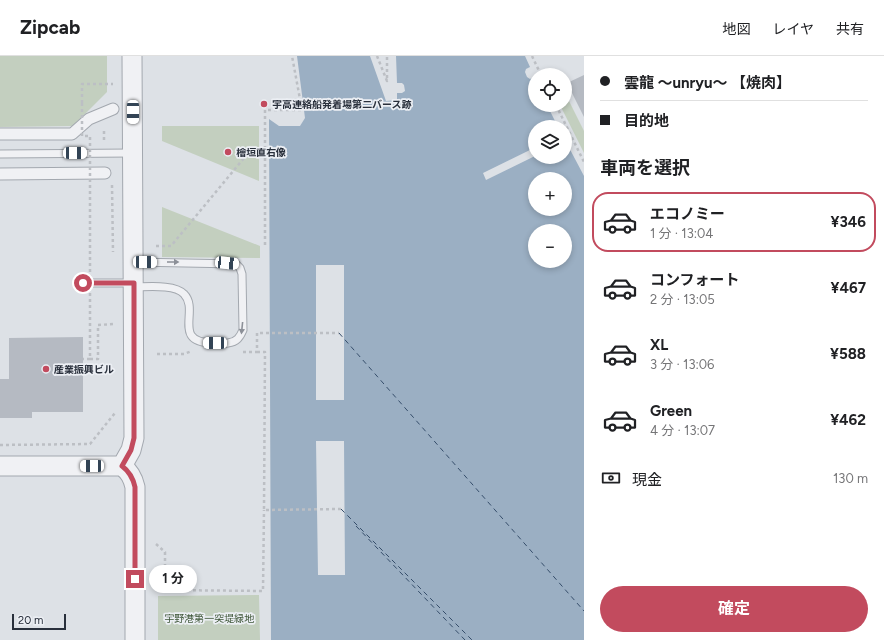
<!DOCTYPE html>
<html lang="ja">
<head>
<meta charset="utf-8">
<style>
	:root { --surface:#fff; --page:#f2f2f2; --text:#202124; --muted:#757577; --line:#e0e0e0; --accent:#c24b5e }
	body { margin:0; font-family:Figtree,"Noto Sans JP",sans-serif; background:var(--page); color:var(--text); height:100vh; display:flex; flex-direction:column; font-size:15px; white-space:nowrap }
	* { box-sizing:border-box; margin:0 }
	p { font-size:13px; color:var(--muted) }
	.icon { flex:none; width:22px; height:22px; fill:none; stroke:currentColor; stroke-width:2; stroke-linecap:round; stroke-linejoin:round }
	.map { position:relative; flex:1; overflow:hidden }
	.side { display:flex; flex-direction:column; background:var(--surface); width:300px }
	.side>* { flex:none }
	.top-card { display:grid; align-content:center; height:88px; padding:0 16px; background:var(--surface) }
	.buttons { position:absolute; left:528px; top:12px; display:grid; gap:8px }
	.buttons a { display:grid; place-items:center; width:44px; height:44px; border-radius:50%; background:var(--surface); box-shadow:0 2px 6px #0003; font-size:20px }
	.scale { position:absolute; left:12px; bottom:10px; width:54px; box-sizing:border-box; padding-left:4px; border:2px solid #282f3b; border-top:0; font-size:11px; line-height:14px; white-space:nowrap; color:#282f3b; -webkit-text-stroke:3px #eceff4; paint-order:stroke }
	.end { position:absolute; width:18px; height:18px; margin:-9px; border:5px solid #c24b5e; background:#fff; box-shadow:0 0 0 2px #fff }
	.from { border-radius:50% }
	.bubble { position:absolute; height:28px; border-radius:14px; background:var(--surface); box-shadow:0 2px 6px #0003; font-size:13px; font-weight:700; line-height:28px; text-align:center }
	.car { position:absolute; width:12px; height:24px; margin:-12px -6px; border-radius:5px; box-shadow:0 0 3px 1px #0007; background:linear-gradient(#fff 24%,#345 0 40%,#fff 0 76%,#345 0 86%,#fff 0) }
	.top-card b { display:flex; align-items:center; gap:14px; height:38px; font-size:15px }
	.top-card b+b { border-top:1px solid var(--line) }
	.top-card i { width:10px; height:10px; background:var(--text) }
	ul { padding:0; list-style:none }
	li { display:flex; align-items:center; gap:12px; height:60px; margin:0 8px 6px; padding:0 8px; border:2px solid transparent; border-radius:16px }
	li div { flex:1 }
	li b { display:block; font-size:15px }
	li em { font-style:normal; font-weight:700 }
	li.on { border-color:var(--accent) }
	li>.icon { width:36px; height:36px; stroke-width:1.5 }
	h2 { padding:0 16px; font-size:18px; line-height:48px }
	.pay { display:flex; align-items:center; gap:10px; height:44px; padding:0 16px; font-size:15px }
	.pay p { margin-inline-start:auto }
	.button { display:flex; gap:8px; margin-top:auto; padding:8px 16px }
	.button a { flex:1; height:46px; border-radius:24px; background:var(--accent); color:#fff; font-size:16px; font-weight:700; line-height:46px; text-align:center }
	header { display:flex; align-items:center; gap:24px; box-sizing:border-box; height:56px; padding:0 20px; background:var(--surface); border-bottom:1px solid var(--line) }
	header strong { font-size:19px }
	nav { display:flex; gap:22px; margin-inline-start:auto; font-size:14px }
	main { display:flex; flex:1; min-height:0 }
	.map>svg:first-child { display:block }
</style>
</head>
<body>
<header>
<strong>Zipcab</strong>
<nav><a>地図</a><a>レイヤ</a><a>共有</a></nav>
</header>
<main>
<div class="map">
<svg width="584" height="584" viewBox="0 0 584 584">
	<rect width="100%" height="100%" fill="#dde1e6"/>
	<path fill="#c3cfbf" d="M0 0H107V36L73 70 0 71Z
		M565 37 584 75V97L560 49H565Z
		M162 70H259V125L162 85Z
		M162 151 260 190V202L162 201Z
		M259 539 260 584H158V540Z"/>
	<path fill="#9bafc3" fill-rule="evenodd" d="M297 0H370L386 45 397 44V37H402L405 35 404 29 402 27H397L396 0H525L530 11 526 13 525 16 527 21 530 23 534 21 535 24V49H547L558 71H535V101H565V84L584 120V584H271L269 63 279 70H300L305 62ZM535 123H565V153H535ZM535 175H565V205H535Z"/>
	<path fill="#dde1e6" d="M534 92 535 100 486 124 483 117Z
		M316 209H344V344H316Z
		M316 385H344L345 519H318Z"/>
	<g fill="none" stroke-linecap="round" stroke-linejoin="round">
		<path stroke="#364e6b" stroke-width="1" stroke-dasharray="5 4" stroke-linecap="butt" d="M339 277 584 555
			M341 453 472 584
			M356 470 465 584"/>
	</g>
	<path fill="#b5bac2" d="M584 19V61L567 27Z
		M83 281V356H32V362H0V323H9V282Z"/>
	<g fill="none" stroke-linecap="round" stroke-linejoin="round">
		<g stroke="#a3a8af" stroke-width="9">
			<path id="service" d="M0 98 132 97
				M134 206 236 208 240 212 242 218 243 274C240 281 237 286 228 287 224 288 218 287 213 287 171 287 200 254 184 238 175 228 147 231 134 231
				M83 227H133"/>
		</g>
		<g stroke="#a3a8af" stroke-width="13">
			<path id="pedestrian" d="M0 78H72L89 63 113 53
				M0 118 105 117"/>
		</g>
		<g stroke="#a3a8af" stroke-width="21">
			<path id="tertiary" d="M0 410H122C130 416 133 422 135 431V584
				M122 410 131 394 134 382 132 0"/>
		</g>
		<path stroke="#bcbfc4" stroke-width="2.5" stroke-dasharray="3 3" stroke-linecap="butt" d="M377 0 387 25V0
			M532 0 541 19
			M82 47V28H113
			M556 49 584 106
			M104 75V86
			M565 83 571 80
			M532 98 535 97
			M112 129 113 196
			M265 189V54H302L292 0
			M156 190H171L249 96 265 95
			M243 296H257V277H339
			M257 296H265L264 454 341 453
			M157 298H184L192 295
			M90 303H98V269L114 268
			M0 389 90 388 115 357
			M156 488 165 496V534L263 535 264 454"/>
		<use href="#service" stroke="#f0f1f4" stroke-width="7"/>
		<use href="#pedestrian" stroke="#f0f1f4" stroke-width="11"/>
		<use href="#tertiary" stroke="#f0f1f4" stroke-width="19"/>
		<path stroke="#bcbfc4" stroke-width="2.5" stroke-dasharray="3 3" stroke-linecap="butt" d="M82 47V80H90V303H83"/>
	</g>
	<defs><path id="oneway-solid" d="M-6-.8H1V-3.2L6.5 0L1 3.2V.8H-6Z"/></defs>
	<g fill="#8c9098">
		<use href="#oneway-solid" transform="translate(173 206)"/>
		<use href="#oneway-solid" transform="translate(242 272) rotate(96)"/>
	</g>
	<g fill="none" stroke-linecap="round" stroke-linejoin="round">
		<path stroke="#c24b5e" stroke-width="5" d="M83 227H134V382L131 394 122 410C130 416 133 422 135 431V523"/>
	</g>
	<g fill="#c24b5e" stroke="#eceff4" stroke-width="1.5">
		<circle cx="264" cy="48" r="4"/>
		<circle cx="228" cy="96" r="4"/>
		<circle cx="46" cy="313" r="4"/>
	</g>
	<g text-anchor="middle" stroke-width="3.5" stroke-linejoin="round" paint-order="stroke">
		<g font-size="10" font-weight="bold" fill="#282f3b" stroke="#eceff4" text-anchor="start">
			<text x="272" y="52">宇高連絡船発着場第二バース跡</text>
			<text x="236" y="100">檜垣直右像</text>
			<text x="54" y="317">産業振興ビル</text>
		</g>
		<g font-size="10" fill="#3d5537" stroke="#eceff4">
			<text x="209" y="566">宇野港第一突堤緑地</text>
		</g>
	</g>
</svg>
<div class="buttons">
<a><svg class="icon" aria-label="locate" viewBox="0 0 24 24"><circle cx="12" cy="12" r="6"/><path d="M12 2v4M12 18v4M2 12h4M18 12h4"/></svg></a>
<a><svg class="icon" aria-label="layers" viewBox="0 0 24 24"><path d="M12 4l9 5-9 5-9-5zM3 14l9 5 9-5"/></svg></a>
<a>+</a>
<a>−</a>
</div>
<div class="scale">20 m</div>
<i class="end from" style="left:83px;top:227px"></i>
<i class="end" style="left:135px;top:523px"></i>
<div class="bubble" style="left:149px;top:509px;width:48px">1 分</div>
<i class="car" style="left:133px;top:56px;rotate:180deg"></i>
<i class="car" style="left:75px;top:97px;rotate:90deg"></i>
<i class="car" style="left:145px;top:206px;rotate:91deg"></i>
<i class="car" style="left:227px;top:207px;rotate:96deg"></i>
<i class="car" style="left:215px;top:287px;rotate:270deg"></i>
<i class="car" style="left:92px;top:410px;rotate:270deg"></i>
</div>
<section class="side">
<div class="top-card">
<b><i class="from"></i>雲龍 ～unryu～ 【焼肉】</b>
<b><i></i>目的地</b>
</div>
<h2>車両を選択</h2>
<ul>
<li class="on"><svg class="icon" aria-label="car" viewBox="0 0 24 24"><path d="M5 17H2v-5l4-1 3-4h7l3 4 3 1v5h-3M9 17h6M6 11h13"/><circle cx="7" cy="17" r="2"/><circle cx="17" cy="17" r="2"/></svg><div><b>エコノミー</b><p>1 分 · 13:04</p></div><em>¥346</em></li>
<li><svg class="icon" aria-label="car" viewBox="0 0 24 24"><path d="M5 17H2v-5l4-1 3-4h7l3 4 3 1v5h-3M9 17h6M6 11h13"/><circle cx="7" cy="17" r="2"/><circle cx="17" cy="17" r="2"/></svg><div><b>コンフォート</b><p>2 分 · 13:05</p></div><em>¥467</em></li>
<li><svg class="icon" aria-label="car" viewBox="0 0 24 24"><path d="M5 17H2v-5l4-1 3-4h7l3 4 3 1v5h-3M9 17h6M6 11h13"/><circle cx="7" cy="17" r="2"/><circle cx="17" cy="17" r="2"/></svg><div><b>XL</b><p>3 分 · 13:06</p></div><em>¥588</em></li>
<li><svg class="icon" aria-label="car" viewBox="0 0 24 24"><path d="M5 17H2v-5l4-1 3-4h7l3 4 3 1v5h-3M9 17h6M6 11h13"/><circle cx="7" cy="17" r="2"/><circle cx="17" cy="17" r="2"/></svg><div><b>Green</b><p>4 分 · 13:07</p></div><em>¥462</em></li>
</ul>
<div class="pay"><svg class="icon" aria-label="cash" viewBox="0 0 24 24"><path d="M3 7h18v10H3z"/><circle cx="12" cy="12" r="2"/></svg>現金<p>130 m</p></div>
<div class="button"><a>確定</a></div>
</section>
</main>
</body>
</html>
